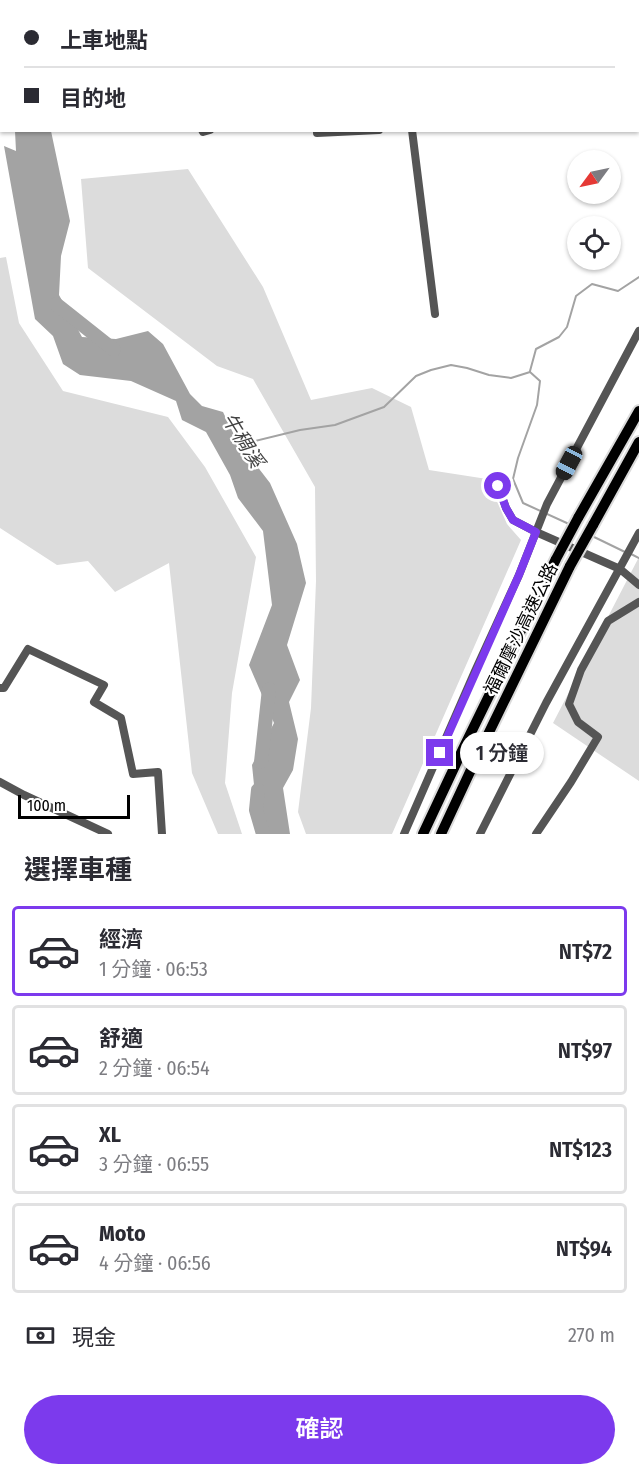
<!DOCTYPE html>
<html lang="zh-TW">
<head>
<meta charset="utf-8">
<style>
	:root { --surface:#fff; --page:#f7f7f7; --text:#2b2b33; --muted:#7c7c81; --line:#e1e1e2; --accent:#7c3aed }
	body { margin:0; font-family:"Fira Sans Condensed","Noto Sans TC",sans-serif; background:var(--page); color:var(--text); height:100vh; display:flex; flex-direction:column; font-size:22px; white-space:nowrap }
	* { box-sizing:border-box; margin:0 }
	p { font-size:20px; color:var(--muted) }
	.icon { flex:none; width:33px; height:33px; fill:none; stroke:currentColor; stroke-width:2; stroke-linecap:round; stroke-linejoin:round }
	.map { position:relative; height:834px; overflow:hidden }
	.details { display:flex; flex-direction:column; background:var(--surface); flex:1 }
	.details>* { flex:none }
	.banner { position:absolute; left:0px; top:0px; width:639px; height:132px; box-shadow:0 2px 4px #0004; display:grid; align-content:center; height:132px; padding:0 24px; background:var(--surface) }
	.needle { width:39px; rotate:237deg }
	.fabs { position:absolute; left:567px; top:150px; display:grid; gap:12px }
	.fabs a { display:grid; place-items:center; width:54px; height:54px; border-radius:50%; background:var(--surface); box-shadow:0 2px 4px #0004; font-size:30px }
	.scale { position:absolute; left:18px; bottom:15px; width:112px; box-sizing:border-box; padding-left:6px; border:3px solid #000; border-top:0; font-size:16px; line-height:21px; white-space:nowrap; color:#000; -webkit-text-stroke:4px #fff; paint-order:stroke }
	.end { position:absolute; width:27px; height:27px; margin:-14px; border:8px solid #7c3aed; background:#fff; box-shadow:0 0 0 3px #fff }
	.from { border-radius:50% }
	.bubble { position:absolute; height:42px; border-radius:21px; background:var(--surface); box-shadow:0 2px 4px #0004; font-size:20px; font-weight:600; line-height:42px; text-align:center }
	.car { position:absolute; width:18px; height:36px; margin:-18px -9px; border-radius:8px; box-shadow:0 0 4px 2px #0007; background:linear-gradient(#222 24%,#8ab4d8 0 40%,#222 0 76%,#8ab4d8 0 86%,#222 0) }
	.banner b { display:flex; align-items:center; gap:21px; height:57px; font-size:22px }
	.banner b+b { border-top:2px solid var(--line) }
	.banner i { width:15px; height:15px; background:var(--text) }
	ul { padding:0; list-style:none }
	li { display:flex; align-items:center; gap:18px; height:90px; margin:0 12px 9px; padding:0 12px; border:3px solid var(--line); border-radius:6px }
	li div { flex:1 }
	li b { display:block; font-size:22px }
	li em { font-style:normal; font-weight:600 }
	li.selected { border-color:var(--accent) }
	li>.icon { width:54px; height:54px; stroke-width:1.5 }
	h2 { padding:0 24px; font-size:27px; line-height:72px }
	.pay { display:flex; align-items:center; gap:15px; height:66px; padding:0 24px; font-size:22px }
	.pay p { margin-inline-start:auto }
	.button { display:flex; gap:12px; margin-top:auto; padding:12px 24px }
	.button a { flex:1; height:69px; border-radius:36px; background:var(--accent); color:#fff; font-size:24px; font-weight:600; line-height:69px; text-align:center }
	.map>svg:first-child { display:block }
</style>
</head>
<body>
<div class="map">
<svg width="639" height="834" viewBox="0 0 639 834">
	<rect width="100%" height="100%" fill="#fff"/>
	<path fill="#dcdcdc" d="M188 169 263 287 311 400 372 388 411 407 429 470 487 479 507 524 521 540 392 834H306L298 812 311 708 316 581 315 487 253 379 217 366 88 268 81 179Z
		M6 257 19 323 63 391 168 417 205 467 256 557 232 693 225 783 242 834H218L192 773 169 563 115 592 88 561 57 565 0 528V258Z
		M639 557V781L553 723Z"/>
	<path fill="#a3a3a3" d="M15 131H51L70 221 61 256 59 295 82 337 116 339 148 331 163 344 190 394 202 406 223 412 236 439 270 483 297 544 306 583 287 645 300 680 289 702 298 739 293 770 283 788 290 834H259L252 765 274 723 249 665 272 605 263 531 238 498 230 475 206 432 182 420 176 401 131 381 80 375 63 364 53 336 35 319 4 146 16 151Z"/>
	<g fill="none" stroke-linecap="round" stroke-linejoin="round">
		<path stroke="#a3a3a3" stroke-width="2" d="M530 371 536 349 559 337 567 327 576 296 592 284 618 291 639 277
			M239 445 300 430 335 425 384 407 416 376 431 370 451 365 467 368 489 375 511 378 530 372 540 381 537 405 518 458 513 479 523 503 569 524
			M590 535 625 552
			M631 554 639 558"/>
		<path stroke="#a3a3a3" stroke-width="14" d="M56 304 114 350
			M261 762 269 689
			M258 790 256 810 263 834"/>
		<g stroke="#dbdbdb" stroke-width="14">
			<path id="highway" d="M578 518 639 411
				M593 525 639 442
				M423 834 462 751 556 559
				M441 834 476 759 570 566"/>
		</g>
		<path stroke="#555" stroke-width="8" d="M300 0V2
			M392 0V2
			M202 130 203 132 210 130
			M317 130V133L379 130
			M412 130 435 314
			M498 485 506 508 513 520 536 532 620 569 639 585
			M0 688H4L28 649 104 685 94 702 121 718 133 774 158 772 162 834
			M0 782 24 795 108 834
			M404 834 475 671 519 575 547 504 639 331
			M480 834 546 703 639 533
			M536 834 571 782 598 737 578 722 569 704 581 670 608 621 639 602"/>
		<use href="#highway" stroke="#000" stroke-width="10"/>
		<g stroke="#dbdbdb" stroke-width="14" stroke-linecap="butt">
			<path id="highway-bridge" d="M556 559 578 518
				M570 566 593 525"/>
		</g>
		<use href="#highway-bridge" stroke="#000" stroke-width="10"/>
	</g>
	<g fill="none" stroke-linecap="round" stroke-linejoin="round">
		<path stroke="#7c3aed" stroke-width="8" d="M440 753 519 575 536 532 513 520 506 508 498 486"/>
	</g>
	<g text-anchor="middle" stroke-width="4.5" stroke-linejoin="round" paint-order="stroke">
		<g font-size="18" fill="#000" stroke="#fff">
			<text transform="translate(521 629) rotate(-64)" y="6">福爾摩沙高速公路</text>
		</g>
		<g font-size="20" font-style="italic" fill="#444" stroke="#fff">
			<text transform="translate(243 440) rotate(58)" y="7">牛稠溪</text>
		</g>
	</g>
</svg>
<div class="fabs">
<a><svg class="needle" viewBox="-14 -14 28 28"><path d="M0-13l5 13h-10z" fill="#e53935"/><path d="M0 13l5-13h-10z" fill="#7c7c81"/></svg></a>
<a><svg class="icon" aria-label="locate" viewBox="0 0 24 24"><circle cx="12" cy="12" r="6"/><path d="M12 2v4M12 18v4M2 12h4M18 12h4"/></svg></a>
</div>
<div class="scale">100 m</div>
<i class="end from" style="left:498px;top:486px"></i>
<i class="end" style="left:440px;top:753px"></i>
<div class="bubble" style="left:460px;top:732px;width:84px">1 分鐘</div>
<i class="car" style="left:569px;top:463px;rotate:208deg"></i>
<div class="banner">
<b><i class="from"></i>上車地點</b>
<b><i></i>目的地</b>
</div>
</div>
<section class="details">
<h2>選擇車種</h2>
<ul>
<li class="selected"><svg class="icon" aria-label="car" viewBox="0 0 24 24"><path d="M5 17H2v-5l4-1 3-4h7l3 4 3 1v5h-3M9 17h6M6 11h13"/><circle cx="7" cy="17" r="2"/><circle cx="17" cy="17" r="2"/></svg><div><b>經濟</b><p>1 分鐘 · 06:53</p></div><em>NT$72</em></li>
<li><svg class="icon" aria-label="car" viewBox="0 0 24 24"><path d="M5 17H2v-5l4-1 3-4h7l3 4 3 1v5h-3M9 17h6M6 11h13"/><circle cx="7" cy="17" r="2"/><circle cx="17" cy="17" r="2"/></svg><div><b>舒適</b><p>2 分鐘 · 06:54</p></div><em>NT$97</em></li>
<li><svg class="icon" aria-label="car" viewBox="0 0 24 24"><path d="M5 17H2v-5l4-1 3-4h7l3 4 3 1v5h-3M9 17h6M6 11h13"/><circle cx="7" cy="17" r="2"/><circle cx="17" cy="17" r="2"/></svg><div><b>XL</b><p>3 分鐘 · 06:55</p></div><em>NT$123</em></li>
<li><svg class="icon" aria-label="car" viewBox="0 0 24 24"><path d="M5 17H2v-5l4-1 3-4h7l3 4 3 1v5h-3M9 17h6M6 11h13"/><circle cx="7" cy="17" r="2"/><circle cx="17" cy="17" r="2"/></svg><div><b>Moto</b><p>4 分鐘 · 06:56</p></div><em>NT$94</em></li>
</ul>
<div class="pay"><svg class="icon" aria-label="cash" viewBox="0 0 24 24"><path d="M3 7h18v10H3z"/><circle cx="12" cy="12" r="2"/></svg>現金<p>270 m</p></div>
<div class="button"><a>確認</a></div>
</section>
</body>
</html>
